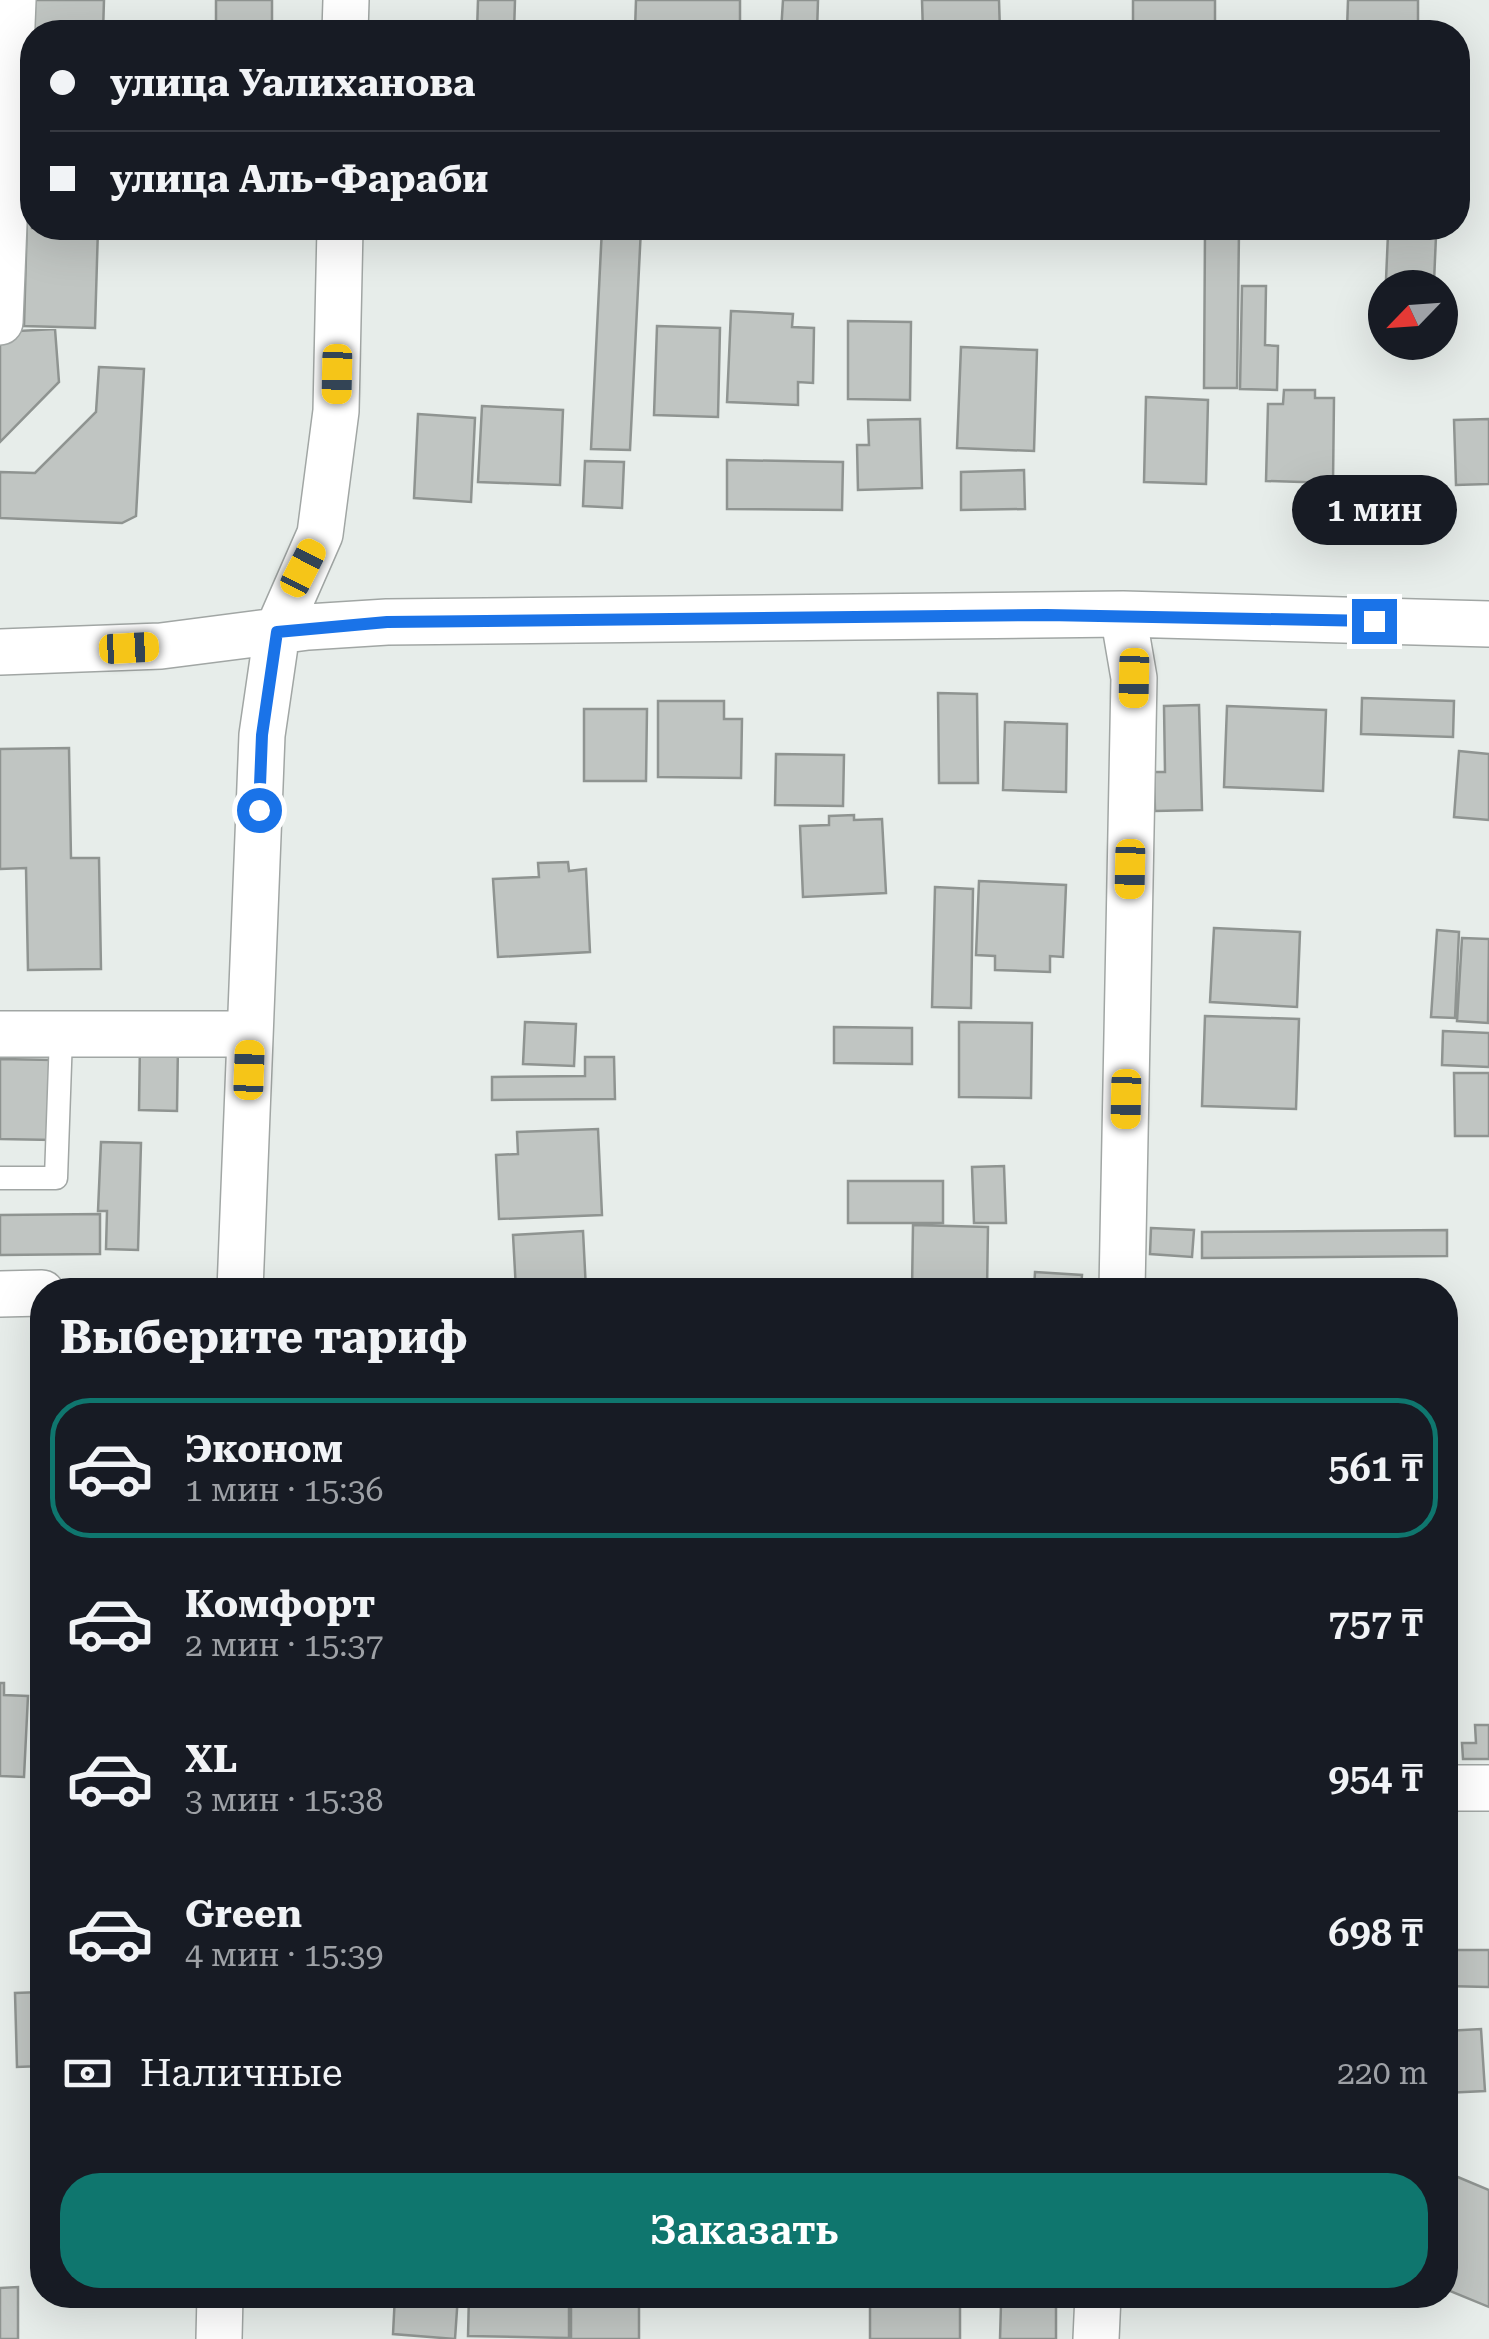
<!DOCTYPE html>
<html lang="ru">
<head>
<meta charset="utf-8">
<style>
	:root { --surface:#171b24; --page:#242831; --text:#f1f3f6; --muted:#9ea1a6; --line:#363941; --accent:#0f766e }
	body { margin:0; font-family:"Roboto Serif",serif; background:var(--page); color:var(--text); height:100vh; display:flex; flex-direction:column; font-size:38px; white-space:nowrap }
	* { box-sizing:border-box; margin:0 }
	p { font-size:32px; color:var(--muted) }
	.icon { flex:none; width:55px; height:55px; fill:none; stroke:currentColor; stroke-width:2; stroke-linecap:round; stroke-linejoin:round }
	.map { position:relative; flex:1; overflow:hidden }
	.panel { position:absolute; left:30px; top:1278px; width:1428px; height:1030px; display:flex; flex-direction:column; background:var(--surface); border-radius:40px; box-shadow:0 10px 40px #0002 }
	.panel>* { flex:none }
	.guide { position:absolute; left:20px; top:20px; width:1450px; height:220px; border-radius:40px; box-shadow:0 10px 40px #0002; display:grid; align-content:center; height:220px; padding:0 30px; background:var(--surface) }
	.needle { width:65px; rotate:245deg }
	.tools { position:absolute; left:1368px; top:270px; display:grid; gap:20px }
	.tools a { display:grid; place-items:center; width:90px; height:90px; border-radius:50%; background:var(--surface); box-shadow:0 10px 40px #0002; font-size:50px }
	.end { position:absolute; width:45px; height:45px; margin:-22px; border:12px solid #1a73e8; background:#fff; box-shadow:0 0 0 5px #fff }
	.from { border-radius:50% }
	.bubble { position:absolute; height:70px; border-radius:35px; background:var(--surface); box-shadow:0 10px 40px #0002; font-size:32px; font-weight:600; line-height:70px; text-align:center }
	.car { position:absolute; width:30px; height:60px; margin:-30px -15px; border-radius:12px; box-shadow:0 0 8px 2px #0007; background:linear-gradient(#f5c518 24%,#345 0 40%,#f5c518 0 76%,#345 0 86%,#f5c518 0) }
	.guide b { display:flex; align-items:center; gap:35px; height:95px; font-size:38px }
	.guide b+b { border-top:2px solid var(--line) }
	.guide i { width:25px; height:25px; background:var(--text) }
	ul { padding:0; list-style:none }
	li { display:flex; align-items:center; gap:30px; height:140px; margin:0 20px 15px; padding:0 10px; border:5px solid transparent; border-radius:40px }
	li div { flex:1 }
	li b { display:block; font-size:38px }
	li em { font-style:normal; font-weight:600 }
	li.active { border-color:var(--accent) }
	li>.icon { width:90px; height:90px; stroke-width:1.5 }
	h2 { padding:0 30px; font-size:45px; line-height:120px }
	.pay { display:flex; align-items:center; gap:25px; height:110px; padding:0 30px; font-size:38px }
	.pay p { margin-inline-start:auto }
	.action { display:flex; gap:20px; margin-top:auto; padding:20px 30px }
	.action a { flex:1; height:115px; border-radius:40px; background:var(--accent); color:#fff; font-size:40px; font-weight:600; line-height:115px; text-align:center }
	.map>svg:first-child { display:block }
</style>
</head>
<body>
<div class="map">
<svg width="1489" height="2339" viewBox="0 0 1489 2339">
	<rect width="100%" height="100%" fill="#e7edea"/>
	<path fill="#c0c5c2" stroke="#8f9491" stroke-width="2.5" d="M33 0H104L103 32H32V228H98L95 328 24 326Z
		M216 0H272V32H216Z
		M478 0H515L514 32H477Z
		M636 0H740V32L635 30Z
		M783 0H818L817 32H781Z
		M922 0H999L1000 32H923Z
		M1133 0H1215V32H1133Z
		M1348 0H1418V31L1347 30Z
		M602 228H641L630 450 591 449Z
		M1205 230 1239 231 1237 388H1204Z
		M1388 234 1436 236 1434 282 1386 280Z
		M1242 286H1266L1265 345 1278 346 1277 390 1240 389Z
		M731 311 793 314 792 327 814 328 813 383 798 382V405L727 402Z
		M848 321 911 322 910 400 848 399Z
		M657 326 720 328 718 417 654 415Z
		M55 329 59 382 0 442V332Z
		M961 347 1037 350 1034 451 957 448Z
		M99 367 144 369 136 516 122 523 0 518V472L35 473 96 412Z
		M1284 390H1315V398H1334L1333 483 1266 481 1268 404H1283Z
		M1146 397 1208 400 1206 484 1144 482Z
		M482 406 563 410 560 485 478 482Z
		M418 414 475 418 471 502 414 498Z
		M920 419 922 488 858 490 857 445H869L868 420Z
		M1489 419V484L1456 485 1454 420Z
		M727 460 843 462 842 510 727 509Z
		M585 461 624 462 622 508 583 506Z
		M1024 470 1025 509 961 510V472Z
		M938 693 977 694 978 783H939Z
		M1362 698 1454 701 1453 737 1361 734Z
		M658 701H724V719H742L741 778 658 777Z
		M1199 705 1202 810 1155 811 1154 772H1165L1164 706Z
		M1227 706 1326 710 1323 791 1224 787Z
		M584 709H647L646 781H584Z
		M1005 722 1067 724 1066 792 1003 790Z
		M69 748 71 858H99L101 969 28 970 26 868 0 869V749Z
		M1459 751 1489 754V820L1454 817Z
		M776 754 844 755 843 806 775 805Z
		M854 815V820L882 819 886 893 803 897 800 826 829 825V816Z
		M568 862 569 871 586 869 590 952 498 957 493 879 539 877 538 863Z
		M979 881 1066 885 1063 957 1050 956V972L995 970V956L976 955Z
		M935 887 973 889 971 1008 932 1007Z
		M1214 928 1300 932 1297 1007 1210 1002Z
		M1437 930 1459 932 1455 1018 1431 1017Z
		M1462 938 1489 939 1488 1023 1457 1021Z
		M1205 1016 1299 1019 1296 1109 1202 1106Z
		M525 1022 576 1024 574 1066 523 1064Z
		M959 1022 1032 1023 1031 1098 959 1097Z
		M834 1027 912 1028V1064L834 1063Z
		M1443 1031 1489 1033V1067L1442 1065Z
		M140 1043 178 1044 177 1111 139 1110Z
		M585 1057H614L615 1099 492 1100V1077L585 1076Z
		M0 1059 54 1060 53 1140 0 1139Z
		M1454 1073H1489V1136H1455Z
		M598 1129 602 1215 499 1219 496 1155 518 1154 517 1132Z
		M101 1142 141 1143 138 1250 106 1249 107 1211H98Z
		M1004 1166 1006 1223H974L972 1167Z
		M848 1181H943V1223H848Z
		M100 1214V1254L0 1255V1215Z
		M913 1225 988 1227 987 1290H912Z
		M1151 1228 1194 1230 1192 1257 1150 1254Z
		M1447 1230V1256L1202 1258V1232Z
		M583 1231 586 1290H516L513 1235Z
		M1035 1272 1082 1275 1081 1290H1034Z
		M0 1683H4V1695L28 1696 24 1777 0 1776Z
		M1475 1725H1489V1759H1463L1462 1743H1476Z
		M1445 1932 1452 1933V1950H1489V1987L1445 1986Z
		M42 1992V2066L17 2067 15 1993Z
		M1481 2029 1485 2091 1445 2093V2031Z
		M1453 2175 1489 2190V2307L1445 2289V2196Z
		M18 2287V2339H0V2288Z
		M395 2295H458L455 2339 393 2334Z
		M469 2295H569V2338L468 2336Z
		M571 2295H639V2339H571Z
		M853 2295H960V2339H870V2306H853Z
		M1001 2304 1056 2305V2339H1000Z"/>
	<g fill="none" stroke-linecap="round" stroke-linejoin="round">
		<g stroke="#a1a6a4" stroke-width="25">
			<path id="lane" d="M0 1178H56L61 1036"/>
		</g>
		<g stroke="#a1a6a4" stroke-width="48">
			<path id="street" d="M345 32 346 0
				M0 322 13 0
				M0 652 161 646 308 627 387 622 1123 614 1489 624
				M0 1034H250
				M240 1290 262 735 277 632 320 534 336 411 340 228
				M1122 1290 1134 678 1123 614
				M0 1294 42 1293
				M1445 1788H1489
				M219 2339 220 2295
				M1096 2339 1098 2295"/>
		</g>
		<use href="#lane" stroke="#fff" stroke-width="22"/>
		<use href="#street" stroke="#fff" stroke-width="45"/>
	</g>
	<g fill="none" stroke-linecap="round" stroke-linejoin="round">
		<path stroke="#1a73e8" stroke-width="12" d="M259 810 262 735 277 632 387 622 1046 615 1374 621"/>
	</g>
</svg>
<div class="tools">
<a><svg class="needle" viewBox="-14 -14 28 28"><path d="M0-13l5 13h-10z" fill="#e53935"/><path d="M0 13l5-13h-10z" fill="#9ea1a6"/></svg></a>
</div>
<i class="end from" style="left:259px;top:810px"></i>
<i class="end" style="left:1374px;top:621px"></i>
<div class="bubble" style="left:1292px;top:475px;width:165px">1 мин</div>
<i class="car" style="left:337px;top:374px;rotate:181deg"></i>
<i class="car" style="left:303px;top:568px;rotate:27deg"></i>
<i class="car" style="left:129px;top:648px;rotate:87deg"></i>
<i class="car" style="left:1134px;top:678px;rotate:181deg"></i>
<i class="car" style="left:1130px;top:869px;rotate:181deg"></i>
<i class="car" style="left:249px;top:1070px;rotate:2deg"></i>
<i class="car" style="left:1126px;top:1099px;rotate:181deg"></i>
<div class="guide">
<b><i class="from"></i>улица Уалиханова</b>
<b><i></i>улица Аль-Фараби</b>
</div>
<section class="panel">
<h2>Выберите тариф</h2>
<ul>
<li class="active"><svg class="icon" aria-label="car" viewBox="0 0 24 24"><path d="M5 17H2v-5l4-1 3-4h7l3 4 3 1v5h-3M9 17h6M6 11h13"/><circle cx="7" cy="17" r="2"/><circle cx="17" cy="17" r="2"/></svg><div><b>Эконом</b><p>1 мин · 15:36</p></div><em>561 ₸</em></li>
<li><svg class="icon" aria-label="car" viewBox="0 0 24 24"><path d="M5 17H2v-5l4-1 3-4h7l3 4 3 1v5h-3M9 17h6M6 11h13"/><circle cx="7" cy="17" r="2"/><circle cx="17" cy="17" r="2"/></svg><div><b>Комфорт</b><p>2 мин · 15:37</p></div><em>757 ₸</em></li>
<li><svg class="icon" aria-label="car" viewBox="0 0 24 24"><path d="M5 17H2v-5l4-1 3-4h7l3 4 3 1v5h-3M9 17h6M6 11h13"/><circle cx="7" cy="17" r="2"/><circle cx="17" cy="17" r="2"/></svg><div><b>XL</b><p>3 мин · 15:38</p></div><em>954 ₸</em></li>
<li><svg class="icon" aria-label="car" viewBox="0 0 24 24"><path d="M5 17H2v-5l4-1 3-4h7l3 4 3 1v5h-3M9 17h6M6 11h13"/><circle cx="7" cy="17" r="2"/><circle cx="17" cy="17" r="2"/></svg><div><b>Green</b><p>4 мин · 15:39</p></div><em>698 ₸</em></li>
</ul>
<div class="pay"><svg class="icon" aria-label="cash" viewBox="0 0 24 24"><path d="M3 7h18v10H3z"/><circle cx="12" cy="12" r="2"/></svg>Наличные<p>220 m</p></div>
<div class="action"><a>Заказать</a></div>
</section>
</div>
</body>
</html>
